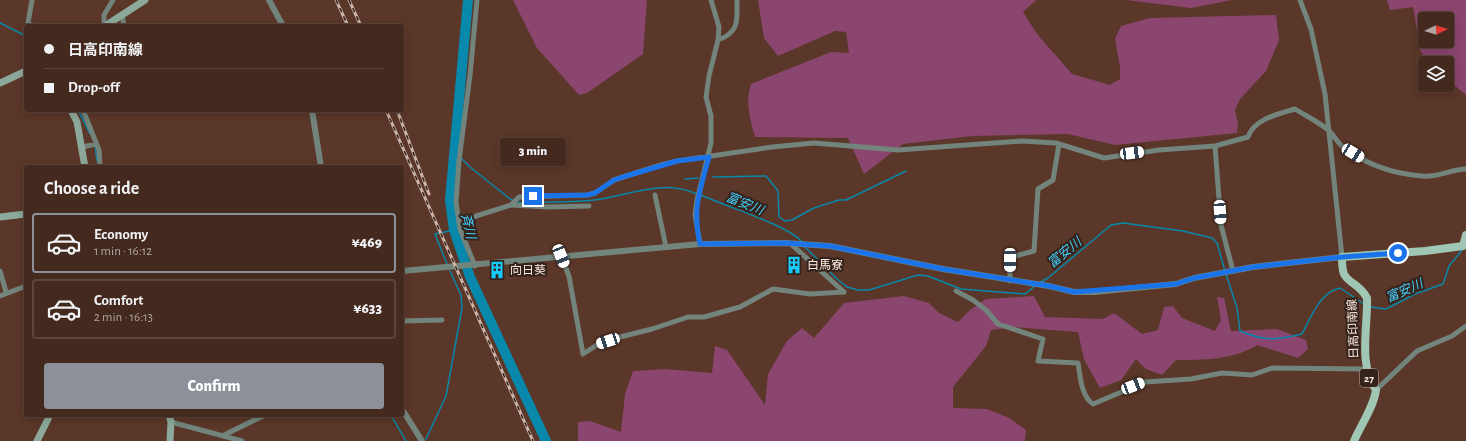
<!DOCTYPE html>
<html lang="en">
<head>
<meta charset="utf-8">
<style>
	:root { --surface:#44291e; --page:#4b3127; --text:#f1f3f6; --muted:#afa6a4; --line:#5c453c; --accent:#8c9099 }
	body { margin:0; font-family:"Alegreya Sans","Noto Sans JP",sans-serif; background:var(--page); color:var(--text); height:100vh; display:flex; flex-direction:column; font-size:15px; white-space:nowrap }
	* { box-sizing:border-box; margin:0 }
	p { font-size:13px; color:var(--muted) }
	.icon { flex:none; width:22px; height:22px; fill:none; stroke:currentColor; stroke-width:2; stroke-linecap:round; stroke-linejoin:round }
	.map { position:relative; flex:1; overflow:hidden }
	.details { position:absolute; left:24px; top:165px; width:380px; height:252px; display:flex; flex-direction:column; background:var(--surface); border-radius:4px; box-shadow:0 2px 10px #0003,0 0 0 1px var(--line) }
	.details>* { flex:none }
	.banner { position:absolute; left:24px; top:24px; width:380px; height:88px; border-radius:4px; box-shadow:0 2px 10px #0003,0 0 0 1px var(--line); display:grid; align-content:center; height:88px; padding:0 20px; background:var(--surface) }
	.needle { width:26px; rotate:85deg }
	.controls { position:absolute; left:1418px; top:12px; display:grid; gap:8px }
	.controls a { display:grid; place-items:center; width:36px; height:36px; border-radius:4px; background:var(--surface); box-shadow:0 2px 10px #0003,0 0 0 1px var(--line); font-size:20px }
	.end { position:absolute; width:18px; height:18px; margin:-9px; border:5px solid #1a73e8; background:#fff; box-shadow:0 0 0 2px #fff }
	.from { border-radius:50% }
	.bubble { position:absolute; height:28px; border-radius:4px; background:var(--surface); box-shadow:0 2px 10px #0003,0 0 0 1px var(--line); font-size:13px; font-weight:800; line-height:28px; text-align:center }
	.car { position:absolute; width:12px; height:24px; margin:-12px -6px; border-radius:5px; box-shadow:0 0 3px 1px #0007; background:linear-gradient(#fff 24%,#345 0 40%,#fff 0 76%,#345 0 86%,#fff 0) }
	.banner b { display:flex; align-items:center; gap:14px; height:38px; font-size:15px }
	.banner b+b { border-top:1px solid var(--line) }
	.banner i { width:10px; height:10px; background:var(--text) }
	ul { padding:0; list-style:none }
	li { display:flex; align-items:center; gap:12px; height:60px; margin:0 8px 6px; padding:0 12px; border:2px solid var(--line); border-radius:4px }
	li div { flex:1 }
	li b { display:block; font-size:15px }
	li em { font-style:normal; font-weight:800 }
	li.on { border-color:var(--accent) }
	li>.icon { width:36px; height:36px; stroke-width:1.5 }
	h2 { padding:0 20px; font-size:18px; line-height:48px }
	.cta { display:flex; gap:8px; margin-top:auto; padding:8px 20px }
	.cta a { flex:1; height:46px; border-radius:4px; background:var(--accent); color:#fff; font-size:16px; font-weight:800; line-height:46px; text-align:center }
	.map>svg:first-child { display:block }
</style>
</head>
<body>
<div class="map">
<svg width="1466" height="441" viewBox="0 0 1466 441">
	<rect width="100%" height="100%" fill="#5a3728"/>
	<path fill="#8b4670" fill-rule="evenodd" d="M513 0H647L643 54 587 93 579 95 537 48Z
		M758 0H1036L1023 12 1037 34 1072 74 1110 85 1120 79V67L1115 39 1121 26 1150 18 1276 15 1279 40 1266 71 1240 99 1235 110 1238 124 1237 133 1115 145 1068 134 972 136 903 144 864 174 848 138 755 137C750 119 745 102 751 84L831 52 849 53 846 32 835 31 778 56 764 38Z
		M1126 0H1232L1191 8Z
		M1387 0H1466V95L1447 79V63L1427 62 1420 49 1413 7 1390 10ZM1425 19H1447V41H1425Z
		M904 296 929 303 939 313 958 322 970 310 986 299 1034 296 1045 317 1103 319 1114 313 1142 334 1158 330 1164 307 1173 306 1182 318 1215 331 1221 320 1217 297 1224 298 1231 331 1277 329 1306 340 1308 349 1298 358 1257 345C1233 360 1204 360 1176 360L1162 375 1146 369 1136 359 1121 380 1100 388 1084 359 1078 332 1014 327 991 330 986 346 953 387V408L987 409 1009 418 1026 430 1025 441H578V422L590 421 621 432 625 394 633 371 665 369 712 373 715 346 727 350 765 405 768 374 787 341 802 328 814 338 844 303Z"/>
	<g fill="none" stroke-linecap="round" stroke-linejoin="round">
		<path stroke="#0888ab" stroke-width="1.5" d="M0 23 26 36
			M78 110 90 134
			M95 145 97 161
			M461 158 470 167 510 199 514 201
			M713 177 766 176 778 191 779 217 785 221 792 220 814 208 839 200H846L906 171
			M685 179 698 178
			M701 195C724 206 788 225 802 242
			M518 202 523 203C547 201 571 203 594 200 629 196 662 178 697 194
			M805 247 837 279 847 287 858 290H869L918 275 928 276 961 289 1025 294 1035 286
			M447 264 435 234 454 230
			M1226 274 1237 308 1240 331C1267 342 1275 340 1302 334 1311 317 1320 292 1340 288L1364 304
			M1039 283 1048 278 1111 225 1123 223 1183 231 1212 238 1217 243 1225 271
			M1370 307 1386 309 1415 294 1443 284 1449 266 1463 249
			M391 415 406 441
			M426 439 446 396 462 308 461 295 450 271"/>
		<path stroke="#0888ab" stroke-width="10" d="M468 0 450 200 454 230 470 277 546 441"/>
		<path stroke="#72847b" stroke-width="5" d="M32 0 28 23 33 26
			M1300 0 1311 29 1325 94 1342 257
			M122 14 124 26
			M104 26V15L113 0
			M718 40C740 32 737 20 737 0
			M83 110 99 150 100 167
			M1215 146 1221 225 1233 271
			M82 147 96 144
			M655 195 666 247
			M511 205 519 197 587 195 595 193 614 180 661 165 677 161 772 147 814 143 898 150 1022 141 1056 143 1104 158 1159 150 1215 146 1248 137C1254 119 1278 114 1295 109 1306 116 1319 122 1328 130 1334 135 1337 142 1342 146 1365 164 1394 174 1422 176 1438 178 1451 169 1466 169
			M460 229 476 216 511 205 548 207 589 206
			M700 244 695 215 697 200 711 143V116L706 97 709 76 718 40 719 27 711 0
			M791 244 844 292
			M561 256 569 276 583 354 600 343 616 338 652 329 688 317H704L740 307 773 289 810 294 844 292
			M475 266 460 229 456 202 459 161 470 75 477 0
			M0 271 6 292
			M1010 281V260L1015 256 1034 251 1038 189 1053 180 1059 144
			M956 291 973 300 986 310 998 324 1043 339 1038 361 1078 363C1080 375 1081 396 1093 404L1145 382 1191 379 1222 373 1252 375 1272 368 1367 369
			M0 296 26 286
			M402 321 442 320
			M1376 390 1417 351 1452 336 1466 326
			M171 422 242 441
			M224 435 265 415"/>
		<path stroke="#72847b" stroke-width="6" d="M269 0 283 26
			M312 110 321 167
			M402 271 700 244 785 243 830 246 943 269 1049 286 1074 292H1094L1176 284 1194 278 1253 267 1342 257
			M402 409 422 441"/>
		<path stroke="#8ca99b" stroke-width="7" d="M105 26 145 0
			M0 83 26 71
			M71 110 77 122 85 167
			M0 217 26 214
			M169 415 171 422 170 441
			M37 441 50 415"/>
		<path stroke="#a0c6b4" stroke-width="8" d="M1354 441C1361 425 1374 406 1376 390 1358 365 1368 327 1367 298 1360 284 1348 283 1344 274 1342 269 1342 262 1342 257L1425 251 1463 246 1466 235"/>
		<g stroke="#cdb3a8" stroke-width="3">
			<path id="rail" d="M336 0 348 26
				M349 0 361 26
				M386 110 533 441
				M397 110 429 194"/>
		</g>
		<use href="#rail" stroke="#33231c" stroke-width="1.5" stroke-dasharray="4.5" stroke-linecap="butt"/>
	</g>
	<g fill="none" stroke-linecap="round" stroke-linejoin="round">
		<path stroke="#1a73e8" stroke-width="5" d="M533 196 587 195 595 193 614 180 626 176 677 161 709 157C700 190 692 209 700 244L785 243 830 246 943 269 1049 286 1074 292 1176 284 1194 278 1253 267 1342 257 1398 253"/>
	</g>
	<defs>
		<g id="building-bare" transform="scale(1.38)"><path d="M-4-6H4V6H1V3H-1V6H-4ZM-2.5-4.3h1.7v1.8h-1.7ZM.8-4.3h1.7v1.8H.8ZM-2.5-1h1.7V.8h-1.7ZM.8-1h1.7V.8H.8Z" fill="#16cafb" stroke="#33231c" stroke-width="2.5" paint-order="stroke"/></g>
	</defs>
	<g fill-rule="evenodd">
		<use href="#building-bare" x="794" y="265"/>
		<use href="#building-bare" x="497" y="270"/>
	</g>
	<g text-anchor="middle" stroke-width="4" stroke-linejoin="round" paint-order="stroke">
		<rect fill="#33231c" stroke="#c1aca4" stroke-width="1" x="1360" y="369" width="18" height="18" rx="3"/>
		<g font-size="11" font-weight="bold" fill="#fee7de">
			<text x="1369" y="382">27</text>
		</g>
		<g font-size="12" fill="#fee7de" stroke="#33231c" text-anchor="start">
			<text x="807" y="269">白馬寮</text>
			<text x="510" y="274">向日葵</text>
		</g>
		<g font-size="12" fill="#fee7de" stroke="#33231c">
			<text transform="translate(1353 329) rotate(-92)" y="4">日高印南線</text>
		</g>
		<g font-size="13" font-style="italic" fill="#44d0fd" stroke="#33231c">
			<text transform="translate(745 203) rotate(22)" y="5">富安川</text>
			<text transform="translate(469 226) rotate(77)" y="5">斉川</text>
			<text transform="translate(1064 252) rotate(-39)" y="5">富安川</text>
			<text transform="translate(1404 290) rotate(-24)" y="5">富安川</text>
		</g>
	</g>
</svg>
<div class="controls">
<a><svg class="needle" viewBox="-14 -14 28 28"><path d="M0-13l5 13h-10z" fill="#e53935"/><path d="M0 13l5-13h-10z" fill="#afa6a4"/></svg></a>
<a><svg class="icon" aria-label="layers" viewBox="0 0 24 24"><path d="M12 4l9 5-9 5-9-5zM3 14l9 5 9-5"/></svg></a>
</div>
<i class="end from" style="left:1398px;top:253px"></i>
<i class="end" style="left:533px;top:196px"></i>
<div class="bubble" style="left:500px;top:138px;width:66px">3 min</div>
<i class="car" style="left:1132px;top:153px;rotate:83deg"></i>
<i class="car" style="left:1353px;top:153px;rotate:121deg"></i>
<i class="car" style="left:1220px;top:212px;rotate:176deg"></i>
<i class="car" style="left:561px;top:256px;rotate:158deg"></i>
<i class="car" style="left:1010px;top:260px;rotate:180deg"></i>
<i class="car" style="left:608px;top:341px;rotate:252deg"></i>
<i class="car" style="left:1133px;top:386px;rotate:69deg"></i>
<div class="banner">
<b><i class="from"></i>日高印南線</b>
<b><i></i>Drop-off</b>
</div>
<section class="details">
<h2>Choose a ride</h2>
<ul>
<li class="on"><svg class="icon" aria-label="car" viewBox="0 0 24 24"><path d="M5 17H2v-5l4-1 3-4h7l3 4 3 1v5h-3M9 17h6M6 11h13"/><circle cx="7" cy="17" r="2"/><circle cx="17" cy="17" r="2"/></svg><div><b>Economy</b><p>1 min · 16:12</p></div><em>¥469</em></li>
<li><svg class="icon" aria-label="car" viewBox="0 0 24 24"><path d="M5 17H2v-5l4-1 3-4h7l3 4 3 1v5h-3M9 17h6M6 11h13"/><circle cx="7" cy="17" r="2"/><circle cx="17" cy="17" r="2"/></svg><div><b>Comfort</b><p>2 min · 16:13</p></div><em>¥633</em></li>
</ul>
<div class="cta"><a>Confirm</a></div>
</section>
</div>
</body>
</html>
